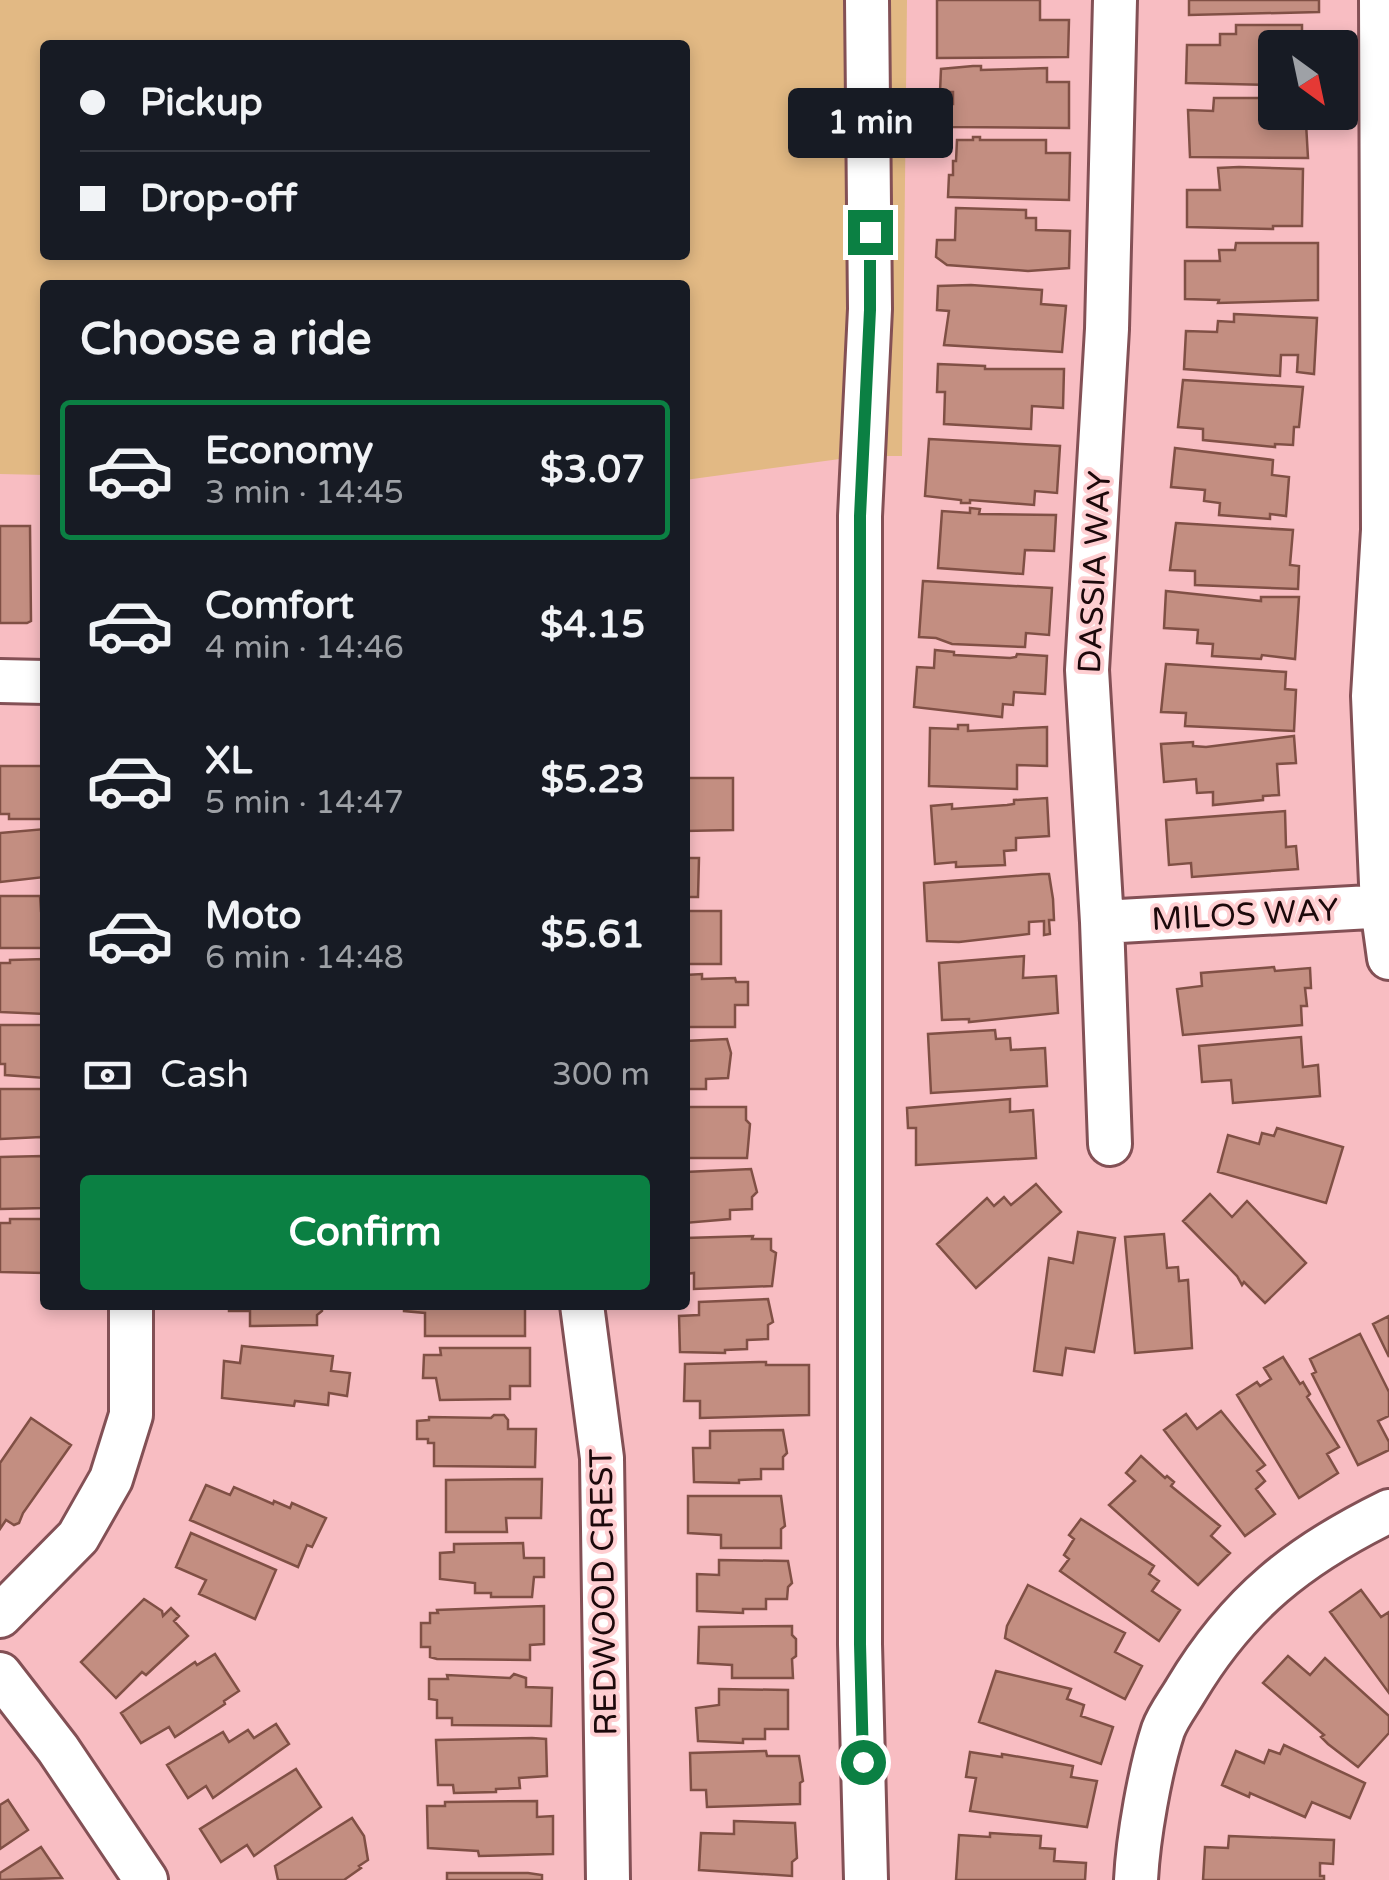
<!DOCTYPE html>
<html lang="en">
<head>
<meta charset="utf-8">
<style>
	:root { --surface:#171b24; --page:#242831; --text:#f1f3f6; --muted:#9ea1a6; --line:#363941; --accent:#0b8043 }
	body { margin:0; font-family:"Varela Round",sans-serif; background:var(--page); color:var(--text); height:100vh; display:flex; flex-direction:column; font-size:38px; white-space:nowrap }
	* { box-sizing:border-box; margin:0 }
	p { font-size:32px; color:var(--muted) }
	.icon { flex:none; width:55px; height:55px; fill:none; stroke:currentColor; stroke-width:2; stroke-linecap:round; stroke-linejoin:round }
	.map { position:relative; flex:1; overflow:hidden }
	.details { position:absolute; left:40px; top:280px; width:650px; height:1030px; display:flex; flex-direction:column; background:var(--surface); border-radius:10px; box-shadow:0 5px 15px #0003 }
	.details>* { flex:none }
	.top-card { position:absolute; left:40px; top:40px; width:650px; height:220px; border-radius:10px; box-shadow:0 5px 15px #0003; display:grid; align-content:center; height:220px; padding:0 40px; background:var(--surface) }
	.needle { width:65px; rotate:147deg }
	.controls { position:absolute; left:1258px; top:30px; display:grid; gap:20px }
	.controls a { display:grid; place-items:center; width:100px; height:100px; border-radius:10px; background:var(--surface); box-shadow:0 5px 15px #0003; font-size:50px }
	.end { position:absolute; width:45px; height:45px; margin:-22px; border:12px solid #0b8043; background:#fff; box-shadow:0 0 0 5px #fff }
	.from { border-radius:50% }
	.bubble { position:absolute; height:70px; border-radius:10px; background:var(--surface); box-shadow:0 5px 15px #0003; font-size:32px; font-weight:700; line-height:70px; text-align:center }
	.top-card b { display:flex; align-items:center; gap:35px; height:95px; font-size:38px }
	.top-card b+b { border-top:2px solid var(--line) }
	.top-card i { width:25px; height:25px; background:var(--text) }
	ul { padding:0; list-style:none }
	li { display:flex; align-items:center; gap:30px; height:140px; margin:0 20px 15px; padding:0 20px; border:5px solid transparent; border-radius:10px }
	li div { flex:1 }
	li b { display:block; font-size:38px }
	li em { font-style:normal; font-weight:700 }
	li.current { border-color:var(--accent) }
	li>.icon { width:90px; height:90px; stroke-width:1.5 }
	h2 { padding:0 40px; font-size:45px; line-height:120px }
	.pay { display:flex; align-items:center; gap:25px; height:110px; padding:0 40px; font-size:38px }
	.pay p { margin-inline-start:auto }
	.primary-button { display:flex; gap:20px; margin-top:auto; padding:20px 40px }
	.primary-button a { flex:1; height:115px; border-radius:10px; background:var(--accent); color:#fff; font-size:40px; font-weight:700; line-height:115px; text-align:center }
	.map>svg:first-child { display:block }
</style>
</head>
<body>
<div class="map">
<svg width="1389" height="1880" viewBox="0 0 1389 1880">
	<rect width="100%" height="100%" fill="#f8bdc2"/>
	<path fill="#e2b984" fill-rule="evenodd" d="M0 0H907L902 456H862L685 480V285H45V475L0 474ZM45 45H685V255H45Z"/>
	<path fill="#c38e81" stroke="#805045" stroke-width="2.5" d="M937 0H1040V20H1069L1068 57 937 58Z
		M1189 0H1319V12L1189 15Z
		M1236 25H1302V48H1275V85L1186 83 1187 45H1220V34H1236Z
		M973 66H981V70L1047 68V82H1069V128L949 127V104H953V92H940L941 69Z
		M1214 98H1275V112H1317V123H1306L1308 158 1190 157 1188 110 1213 111Z
		M973 137H980V140H1046V153H1070L1069 200 948 197 949 175H953V161H956L957 140H973Z
		M1239 167 1303 169 1302 226H1273V229L1187 227V190H1220L1218 168Z
		M956 208 1026 210V218H1036V230L1070 231 1069 268 1028 271 947 265 936 257 937 240H955Z
		M1236 243H1318V300L1218 303 1219 300 1185 299V261H1220L1219 250H1235Z
		M971 285 1042 290 1041 304 1066 306 1062 352 944 345 949 311 937 310 938 286Z
		M1234 314 1317 318 1314 374 1297 372 1298 355H1281L1280 376 1184 369 1186 331 1217 332 1218 321 1234 322Z
		M938 364 985 366V369H1064L1063 408 1032 406 1031 429 944 424 945 392H937Z
		M1183 380 1303 387 1299 427H1294L1293 445 1275 444V447L1203 440V429L1178 427Z
		M929 439 1060 446 1057 493 1035 491 1034 505 970 500V503H961V500L925 496Z
		M1175 448 1273 460 1272 475 1289 477 1286 516 1270 514V519L1219 515 1220 503 1204 501 1205 490 1171 487Z
		M970 508 980 509 979 514 1056 515 1054 551 1025 550 1023 574 938 568 942 511 970 513Z
		M1176 523 1293 530 1290 565 1299 566 1298 589 1195 585V571L1170 570Z
		M0 526H30L31 621 27 623H0Z
		M923 581 1052 588 1049 635 1026 633 1025 647 952 644 936 638 919 637Z
		M1166 591 1261 601V597H1299L1295 659 1262 655 1261 659 1212 656 1213 644 1197 643 1198 630 1164 628Z
		M935 650 954 652V655L1010 658 1016 657 1017 654 1047 656 1045 694 1014 692 1013 705 1003 704 1002 717 914 707 917 667 934 668Z
		M1166 664 1286 672 1285 689 1296 690 1294 731 1185 726 1186 713 1161 712Z
		M958 725H968V731L1047 727V766L1017 765V789L929 786 930 728 958 729Z
		M1294 736 1296 763 1277 764 1279 795 1263 796V800L1213 805V792L1197 793 1196 779 1164 782 1161 744 1193 742V746L1206 747Z
		M0 766H45V819H9V814H0Z
		M685 778H733V830L685 831Z
		M1047 798 1049 836 1016 838V850L1004 851 1005 865 956 867V862L935 864 931 806 952 804V809L1007 805 1014 804V800Z
		M1285 811 1286 847 1296 846 1298 869 1192 877 1191 863 1169 865 1166 820Z
		M45 829V877L0 882V833Z
		M685 858H699L698 897H685Z
		M1042 874H1049L1053 899 1054 920H1049L1050 934 1044 935V921L1029 922V934L959 942 927 941 924 883Z
		M0 896H40L41 911H45V948H0Z
		M685 911H721V964H685Z
		M1024 956 1023 978 1056 976 1058 1013 969 1022V1019L942 1020 939 963Z
		M45 959V1014L0 1012V963H10V960Z
		M1274 967 1275 971 1310 968 1311 988H1305L1307 1006H1301L1302 1025 1183 1035 1177 989 1202 986 1201 973Z
		M702 974V979L735 978 736 982H748V1005H735V1027H685V975Z
		M0 1025H45V1078L5 1075V1064H0Z
		M995 1030 996 1039 1010 1038 1011 1050 1045 1048 1047 1086 931 1093 928 1034Z
		M1301 1037 1303 1067 1318 1065 1320 1096 1233 1103 1231 1080 1202 1082 1199 1046Z
		M727 1039 731 1053 728 1078 706 1079V1089H685V1041Z
		M0 1089H45V1141L41 1137 0 1139Z
		M1010 1099V1112L1033 1110 1036 1158 916 1165V1128H908L907 1108Z
		M685 1107H746V1120L750 1124 747 1158H686Z
		M1277 1128 1343 1147 1326 1203 1218 1172 1228 1135 1259 1144 1262 1133 1274 1136Z
		M42 1156 45 1208 0 1209V1157Z
		M751 1169 757 1192 752 1197V1209L730 1210V1219L685 1223V1172Z
		M1036 1184 1061 1212 976 1288 937 1244 987 1198 994 1206 1004 1197 1011 1205Z
		M1210 1194 1232 1217 1247 1201 1306 1263 1265 1303 1244 1282 1242 1285 1237 1276 1183 1221Z
		M10 1219H45V1273L0 1272V1223H10Z
		M1078 1232 1115 1238 1094 1352 1066 1348 1062 1375 1034 1371 1049 1258 1073 1263Z
		M1164 1234 1167 1268 1178 1267 1179 1281 1188 1280 1192 1348 1135 1353 1125 1237Z
		M753 1236 752 1239H771V1250L776 1253 772 1286 694 1289V1273L685 1274V1238Z
		M768 1299 773 1322 768 1325V1339L747 1340V1349L725 1350V1353L680 1352 679 1316 699 1315V1302Z
		M229 1305H322V1311L317 1315V1325L250 1326V1311H229Z
		M404 1305H525V1336H425V1313L404 1311Z
		M1389 1316V1357L1373 1324Z
		M1360 1334 1389 1392V1416L1378 1421 1389 1442V1450L1358 1465 1312 1374 1316 1372 1310 1359Z
		M242 1346 333 1356 331 1371 350 1373 347 1396 329 1393 328 1405 295 1401 294 1406 222 1398 224 1361 240 1363Z
		M440 1348H530V1386H510V1399L440 1400 436 1378H423L424 1355H441Z
		M1283 1357 1300 1384 1303 1382 1310 1394 1307 1397 1339 1447 1327 1454 1338 1473 1299 1498 1237 1395 1257 1382 1260 1386 1271 1379 1264 1368Z
		M759 1362H766V1365H809V1415L700 1418V1401H684L685 1364Z
		M1221 1411 1265 1465 1257 1471 1265 1481 1256 1489 1275 1514 1245 1536 1164 1430 1186 1414 1197 1429Z
		M494 1415H504L508 1420V1429H536L535 1467 434 1466V1443H428V1439H417V1421L429 1420V1417L491 1418Z
		M31 1418 71 1445 23 1513 19 1523 14 1525 6 1520 0 1529V1463Z
		M783 1430 787 1453 783 1457V1469H761V1479L739 1480V1483L694 1482 693 1448H710V1431Z
		M1141 1456 1165 1478 1167 1476 1174 1482 1171 1486 1220 1526 1211 1536 1230 1553 1198 1585 1109 1505 1135 1481 1126 1473Z
		M542 1479 541 1518H506L507 1532H446V1480Z
		M206 1485 230 1495 234 1487 273 1504 274 1501 290 1508 292 1503 326 1518 312 1547 307 1545 298 1567 190 1520Z
		M688 1496H781L785 1526 781 1529V1548H721V1535L688 1533Z
		M1081 1519 1154 1566 1149 1574 1159 1581 1152 1591 1180 1610 1159 1641 1060 1571 1069 1559 1064 1555 1074 1539 1069 1535Z
		M191 1533 276 1570 255 1619 199 1594 206 1580 176 1567Z
		M523 1543 524 1558H544V1577H534L532 1597H491V1593H475V1583L440 1579V1553L454 1552V1544Z
		M719 1560 788 1561 792 1583 788 1587 787 1599H766V1609H743V1613L697 1611V1574L719 1575Z
		M1028 1585 1125 1633 1115 1652 1142 1666 1125 1699 1005 1638 1007 1626Z
		M1361 1590 1381 1617 1389 1612V1693L1330 1612Z
		M144 1599 162 1611 163 1616 171 1608 179 1616 174 1621 188 1636 146 1675 142 1672 116 1698 81 1662Z
		M544 1606V1644L530 1645V1660L437 1659 430 1657V1647H421V1623H430V1613H438L437 1610Z
		M792 1626V1635L796 1639V1656L792 1659 793 1678H732V1665L698 1663 699 1627Z
		M215 1654 239 1691 224 1701 225 1704 175 1737 169 1727 141 1743 121 1713 195 1662 197 1665Z
		M1288 1656 1310 1675 1325 1658 1389 1716V1733L1358 1767 1328 1744 1321 1737 1324 1735 1263 1683Z
		M996 1671 1071 1689 1067 1699 1084 1705 1081 1716 1113 1727 1101 1764 979 1722Z
		M514 1674 526 1678V1687L552 1688 551 1726 452 1725V1718H437V1700L429 1699V1679H448L447 1675 510 1678Z
		M719 1689 788 1690V1729H765V1739H743V1743L698 1741 696 1708 719 1705Z
		M276 1724 289 1744 213 1798 206 1786 188 1798 167 1765 223 1732 229 1742 248 1730 254 1738Z
		M532 1738 546 1739 547 1776 519 1778 520 1788 496 1789V1792L454 1793 453 1785H438L436 1740Z
		M1284 1745 1365 1783 1350 1818 1312 1802 1305 1817 1250 1793 1249 1797 1222 1785 1236 1751 1264 1763 1269 1750 1280 1754Z
		M766 1751 767 1756H799L803 1781 800 1783V1804L707 1807 706 1790H691L690 1753Z
		M970 1752 1002 1757V1754L1008 1755 1073 1766 1071 1777 1097 1781 1087 1827 970 1811 976 1778 966 1777Z
		M296 1769 321 1807 254 1856 247 1845 221 1862 200 1829Z
		M8 1800 28 1830 0 1849V1805Z
		M537 1801V1817L553 1816V1854L479 1856 478 1851 428 1848 427 1806H445V1802Z
		M352 1818 364 1836 368 1860 359 1866 361 1868 344 1880H278L275 1866Z
		M734 1821 795 1823 797 1858 792 1862V1876L699 1870 701 1833 734 1834Z
		M990 1833 1041 1836 1040 1848 1055 1849 1054 1861 1086 1863 1085 1880H956L959 1835 990 1837Z
		M1229 1836 1334 1840 1333 1864 1320 1863V1876H1324V1880H1203L1205 1847 1228 1848Z
		M41 1847 62 1878 0 1880V1873Z
		M447 1873H528L542 1875V1880H447Z"/>
	<g fill="none" stroke-linecap="round" stroke-linejoin="round">
		<g stroke="#835055" stroke-width="48">
			<path id="minor" d="M1381 0 1383 530 1373 696 1382 907 1389 958
				M0 681 45 682
				M1102 922 1389 906
				M1110 1144 1102 922 1087 670 1107 329 1115 0
				M582 1305 602 1458 608 1880
				M0 1616 78 1537 111 1479 131 1415V1305
				M0 1674 58 1749 146 1880
				M866 1880 860 1644V516L870 309 867 0
				M1136 1880C1138 1838 1150 1770 1163 1730 1168 1716 1179 1702 1186 1690 1238 1603 1299 1555 1389 1511"/>
		</g>
		<use href="#minor" stroke="#fff" stroke-width="42"/>
	</g>
	<g fill="none" stroke-linecap="round" stroke-linejoin="round">
		<path stroke="#0b8043" stroke-width="12" d="M863 1762 860 1644V516L870 310V232"/>
	</g>
	<g text-anchor="middle" stroke-width="8" stroke-linejoin="round" paint-order="stroke">
		<g font-size="32" fill="#1c090b" stroke="#feced1">
			<text transform="translate(1094 572) rotate(-87)" y="11">DASSIA WAY</text>
			<text transform="translate(1245 914) rotate(-3)" y="11">MILOS WAY</text>
			<text transform="translate(603 1592) rotate(-91)" y="11">REDWOOD CREST</text>
		</g>
	</g>
</svg>
<div class="controls">
<a><svg class="needle" viewBox="-14 -14 28 28"><path d="M0-13l5 13h-10z" fill="#e53935"/><path d="M0 13l5-13h-10z" fill="#9ea1a6"/></svg></a>
</div>
<i class="end from" style="left:863px;top:1762px"></i>
<i class="end" style="left:870px;top:232px"></i>
<div class="bubble" style="left:788px;top:88px;width:165px">1 min</div>
<div class="top-card">
<b><i class="from"></i>Pickup</b>
<b><i></i>Drop-off</b>
</div>
<section class="details">
<h2>Choose a ride</h2>
<ul>
<li class="current"><svg class="icon" aria-label="car" viewBox="0 0 24 24"><path d="M5 17H2v-5l4-1 3-4h7l3 4 3 1v5h-3M9 17h6M6 11h13"/><circle cx="7" cy="17" r="2"/><circle cx="17" cy="17" r="2"/></svg><div><b>Economy</b><p>3 min · 14:45</p></div><em>$3.07</em></li>
<li><svg class="icon" aria-label="car" viewBox="0 0 24 24"><path d="M5 17H2v-5l4-1 3-4h7l3 4 3 1v5h-3M9 17h6M6 11h13"/><circle cx="7" cy="17" r="2"/><circle cx="17" cy="17" r="2"/></svg><div><b>Comfort</b><p>4 min · 14:46</p></div><em>$4.15</em></li>
<li><svg class="icon" aria-label="car" viewBox="0 0 24 24"><path d="M5 17H2v-5l4-1 3-4h7l3 4 3 1v5h-3M9 17h6M6 11h13"/><circle cx="7" cy="17" r="2"/><circle cx="17" cy="17" r="2"/></svg><div><b>XL</b><p>5 min · 14:47</p></div><em>$5.23</em></li>
<li><svg class="icon" aria-label="car" viewBox="0 0 24 24"><path d="M5 17H2v-5l4-1 3-4h7l3 4 3 1v5h-3M9 17h6M6 11h13"/><circle cx="7" cy="17" r="2"/><circle cx="17" cy="17" r="2"/></svg><div><b>Moto</b><p>6 min · 14:48</p></div><em>$5.61</em></li>
</ul>
<div class="pay"><svg class="icon" aria-label="cash" viewBox="0 0 24 24"><path d="M3 7h18v10H3z"/><circle cx="12" cy="12" r="2"/></svg>Cash<p>300 m</p></div>
<div class="primary-button"><a>Confirm</a></div>
</section>
</div>
</body>
</html>
